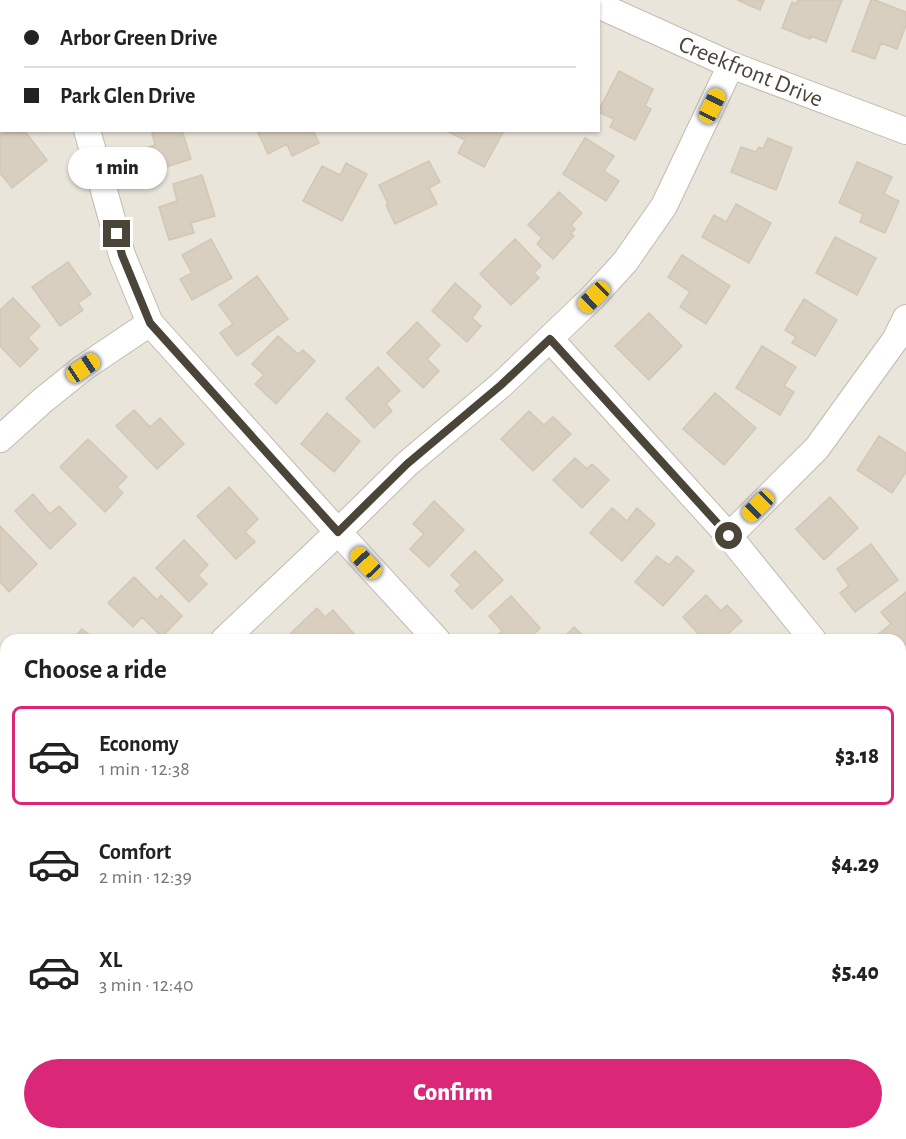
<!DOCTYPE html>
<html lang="en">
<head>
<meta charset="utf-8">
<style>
	:root { --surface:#fff; --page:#f2f2f2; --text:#222; --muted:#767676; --line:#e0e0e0; --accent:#db2777 }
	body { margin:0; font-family:"Alegreya Sans",sans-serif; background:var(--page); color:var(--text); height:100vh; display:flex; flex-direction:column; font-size:22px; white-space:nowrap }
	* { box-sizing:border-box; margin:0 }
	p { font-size:20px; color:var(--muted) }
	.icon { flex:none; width:33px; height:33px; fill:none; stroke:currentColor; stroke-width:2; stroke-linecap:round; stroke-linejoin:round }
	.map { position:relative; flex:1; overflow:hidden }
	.panel { position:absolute; left:0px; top:634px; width:906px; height:506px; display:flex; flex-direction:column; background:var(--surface); border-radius:18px 18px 0 0; box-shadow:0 2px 4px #0004 }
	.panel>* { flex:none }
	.hud { position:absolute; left:0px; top:0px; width:600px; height:132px; box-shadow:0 2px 4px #0004; display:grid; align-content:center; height:132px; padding:0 24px; background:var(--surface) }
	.end { position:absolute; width:27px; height:27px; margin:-14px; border:8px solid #4b4439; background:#fff; box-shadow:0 0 0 3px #fff }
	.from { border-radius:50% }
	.bubble { position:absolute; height:42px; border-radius:21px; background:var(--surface); box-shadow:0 2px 4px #0004; font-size:20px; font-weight:800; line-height:42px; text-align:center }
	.car { position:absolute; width:18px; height:36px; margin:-18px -9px; border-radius:8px; box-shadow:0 0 4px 2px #0007; background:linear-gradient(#f5c518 24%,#345 0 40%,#f5c518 0 76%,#345 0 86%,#f5c518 0) }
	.hud b { display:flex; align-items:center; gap:21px; height:57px; font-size:22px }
	.hud b+b { border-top:2px solid var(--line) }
	.hud i { width:15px; height:15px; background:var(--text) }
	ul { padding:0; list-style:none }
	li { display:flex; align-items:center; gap:18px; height:99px; margin:0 12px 9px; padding:0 12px; border:3px solid transparent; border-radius:9px }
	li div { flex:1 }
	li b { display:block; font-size:22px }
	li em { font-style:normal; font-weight:800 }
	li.selected { border-color:var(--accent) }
	li>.icon { width:54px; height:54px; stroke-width:1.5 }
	h2 { padding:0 24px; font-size:27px; line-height:72px }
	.primary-button { display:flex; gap:12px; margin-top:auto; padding:12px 24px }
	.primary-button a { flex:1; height:69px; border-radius:36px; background:var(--accent); color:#fff; font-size:24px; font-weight:800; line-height:69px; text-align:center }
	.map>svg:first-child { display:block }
</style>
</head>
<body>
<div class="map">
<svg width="906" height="1139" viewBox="0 0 906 1139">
	<rect width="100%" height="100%" fill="#f6f3ec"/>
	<path fill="#eae5da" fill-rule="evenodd" d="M0 0H906V1139H0ZM2 2H598V130H2ZM6 640H900V1134H6Z"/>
	<path fill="#d8cfc1" stroke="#d3c7b4" stroke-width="1.5" d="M737 0H764L760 10Z
		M798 0H842L826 42 811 36 810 39 782 28 792 2 796 4Z
		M871 0H875L906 12V25L897 49 881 43 875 59 852 51Z
		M619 71 653 89 645 106 651 109 635 140 610 127 614 119 598 112Z
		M2 128V130H24L47 160 12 188 0 173V130Z
		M161 130H182L191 159 144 174 137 151 155 145 152 133Z
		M257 130H313L319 143 292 156 287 144 268 154Z
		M503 130 504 131 484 167 458 153 465 140 447 131Z
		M585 138 614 156 604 171 619 181 606 201 563 174Z
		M768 138 792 148 776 190 731 172 741 147 756 152 759 147 763 149Z
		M429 161 440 182 429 188 437 204 395 224 386 205 388 204 379 185Z
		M857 162 892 177 884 194 899 201 885 233 860 222 863 214 839 203Z
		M346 163 367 174 342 221 303 201 322 166 340 175Z
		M202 175 215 216 191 223 194 233 169 240 159 207 177 201 173 184Z
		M559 192 582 213 571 225 575 229 571 234 574 236 553 259 537 244 542 238 528 225Z
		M736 204 771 223 749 263 702 237 714 215 726 222Z
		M835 237 876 258 857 295 816 273Z
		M211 239 232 278 192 300 180 279 192 273 182 255Z
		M515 239 541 266 534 273 539 278 511 305 480 274Z
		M682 255 730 286 706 324 680 307 690 292 668 277Z
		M68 262 91 294 78 303 83 310 60 326 32 287Z
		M257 276 288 319 237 356 220 333 233 324 219 305Z
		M455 283 481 306 472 318 481 326 467 342 432 311Z
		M13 298 40 326 28 338 38 349 20 367 0 346V310Z
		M804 299 837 320 815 356 792 343 796 337 785 330Z
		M649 313 682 346 649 380 615 346Z
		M417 322 440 345 427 359 439 371 423 388 387 353Z
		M278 336 298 354 303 350 315 361 276 404 255 384 264 375 252 364Z
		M762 346 796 367 784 386 794 392 780 415 736 388Z
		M378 367 400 391 386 404 392 411 374 428 346 398Z
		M715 393 756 428 724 465 683 429Z
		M134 410 150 427 160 418 184 444 157 469 116 426Z
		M529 411 544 425 553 417 571 434 533 471 501 439Z
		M327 413 360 441 334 472 301 444Z
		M879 436 906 453V472L892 493 857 470Z
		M88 439 127 477 117 487 123 493 105 512 60 467Z
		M575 458 587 469 592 464 609 480 582 508 553 480Z
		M229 487 258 519 245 532 255 542 236 559 197 516Z
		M33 494 50 514 59 506 76 524 50 549 15 511Z
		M830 497 858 528 824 560 796 529Z
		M434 501 464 530 429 567 410 549 424 534 413 524Z
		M612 508 627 521 637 508 655 524 622 561 590 533Z
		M0 526 37 564 9 592 0 582Z
		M184 540 208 565 198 575 207 584 189 602 156 568Z
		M871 544 898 580 855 612 840 593 849 586 837 569Z
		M475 551 503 580 472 609 455 591 461 585 451 575Z
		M657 556 669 565 677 556 694 571 663 606 635 582Z
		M134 577 157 600 161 595 182 616 162 637 142 617 133 627 108 603Z
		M906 592V644L900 648V640H880L876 636 891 624 881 612Z
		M706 595 721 611 727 605 742 621 721 640H704L683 617Z
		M511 596 540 628 528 640H529H496L494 638 502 631 489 616Z
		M317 608 325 617 333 610 354 634 347 640H294L289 635Z
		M574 627 588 640H561Z
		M82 629 96 640H72Z
		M0 725 6 731V775L0 781Z
		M900 808 906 813V826L900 833Z
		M906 912V930L900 927V922Z
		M900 958 906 962V997L900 1005Z
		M5 1011 6 1044 0 1050V1016Z
		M6 1073V1090L0 1085V1081Z
		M906 1119V1139H886L883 1135 884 1134H900V1123Z
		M72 1134H92L89 1139H81Z
		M125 1134H173L171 1139H123Z
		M188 1134H239L238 1139H187Z
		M253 1134H298L299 1139H253Z
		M316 1134H369L371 1139H318Z
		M529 1134H576L578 1139H532Z
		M595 1134H622L625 1139H598Z"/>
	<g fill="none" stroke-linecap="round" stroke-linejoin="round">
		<g stroke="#c2bbae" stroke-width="28">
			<path id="street" d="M51 0 52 2
				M350 0V2
				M186 2 192 0
				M598 5 731 65 906 131
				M0 70H2
				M87 130 122 255 150 323 338 532 437 640
				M550 339 729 536 813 640
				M0 439 42 401 83 368 150 323
				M729 536 817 448 895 340 906 318
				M224 640 338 532 407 464 501 385 593 297 625 262 664 206 731 65
				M900 747 906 753
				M0 854 6 848
				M0 925 6 932
				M900 1066 906 1062
				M731 1139 740 1134"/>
		</g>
		<use href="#street" stroke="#fff" stroke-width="26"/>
	</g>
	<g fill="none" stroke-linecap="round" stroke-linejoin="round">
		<path stroke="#4b4439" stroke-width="8" d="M117 234 122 255 150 323 338 532 407 464 501 385 550 339 729 536"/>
	</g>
	<g text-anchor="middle" stroke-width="5" stroke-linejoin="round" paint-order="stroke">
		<g font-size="24" fill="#4b4439" stroke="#fff">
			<text transform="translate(751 71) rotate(22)" y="8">Creekfront Drive</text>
		</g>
	</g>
</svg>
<i class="end from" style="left:729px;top:536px"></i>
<i class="end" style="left:117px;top:234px"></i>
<div class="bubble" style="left:68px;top:147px;width:99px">1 min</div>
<i class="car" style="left:712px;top:106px;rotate:25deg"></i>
<i class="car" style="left:594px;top:297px;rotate:226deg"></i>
<i class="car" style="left:83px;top:368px;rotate:56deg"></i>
<i class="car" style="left:758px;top:506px;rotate:225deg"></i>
<i class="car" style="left:366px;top:563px;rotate:317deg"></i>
<div class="hud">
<b><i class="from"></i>Arbor Green Drive</b>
<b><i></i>Park Glen Drive</b>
</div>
<section class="panel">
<h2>Choose a ride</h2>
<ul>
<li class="selected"><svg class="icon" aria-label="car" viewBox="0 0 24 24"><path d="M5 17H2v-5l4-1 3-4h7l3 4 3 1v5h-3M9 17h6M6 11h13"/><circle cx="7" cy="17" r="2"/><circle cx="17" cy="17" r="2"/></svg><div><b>Economy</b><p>1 min · 12:38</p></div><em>$3.18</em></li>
<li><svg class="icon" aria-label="car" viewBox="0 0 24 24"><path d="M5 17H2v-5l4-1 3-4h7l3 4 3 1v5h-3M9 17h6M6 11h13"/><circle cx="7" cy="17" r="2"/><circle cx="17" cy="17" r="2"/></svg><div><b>Comfort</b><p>2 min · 12:39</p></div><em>$4.29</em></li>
<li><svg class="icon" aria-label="car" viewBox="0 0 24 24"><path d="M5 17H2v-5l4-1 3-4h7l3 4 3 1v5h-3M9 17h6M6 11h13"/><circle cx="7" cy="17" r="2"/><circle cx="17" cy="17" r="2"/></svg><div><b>XL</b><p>3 min · 12:40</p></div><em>$5.40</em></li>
</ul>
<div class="primary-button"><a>Confirm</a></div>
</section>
</div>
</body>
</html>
